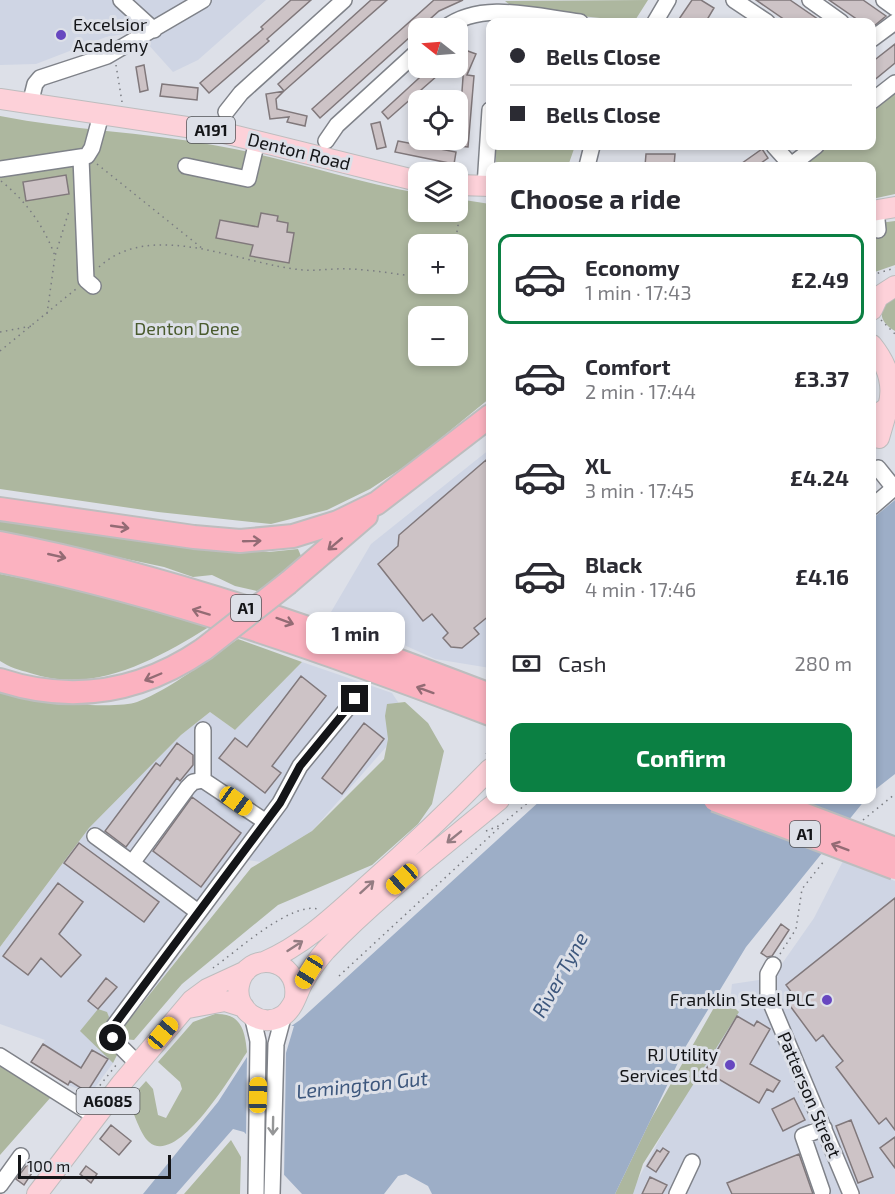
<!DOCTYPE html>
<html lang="en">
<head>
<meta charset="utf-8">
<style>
	:root { --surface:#fff; --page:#f2f2f3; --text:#2b2b33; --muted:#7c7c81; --line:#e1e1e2; --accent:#0b8043 }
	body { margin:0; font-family:"Exo 2",sans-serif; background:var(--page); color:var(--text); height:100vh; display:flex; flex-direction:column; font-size:22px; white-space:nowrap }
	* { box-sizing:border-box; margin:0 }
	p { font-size:20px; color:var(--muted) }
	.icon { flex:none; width:33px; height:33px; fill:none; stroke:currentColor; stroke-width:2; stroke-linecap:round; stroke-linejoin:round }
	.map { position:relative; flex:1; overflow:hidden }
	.sheet { position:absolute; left:486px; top:162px; width:390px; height:642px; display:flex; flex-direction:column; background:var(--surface); border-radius:12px; box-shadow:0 3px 9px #0003 }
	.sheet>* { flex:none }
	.hud { position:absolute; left:486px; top:18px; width:390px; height:132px; border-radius:12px; box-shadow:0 3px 9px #0003; display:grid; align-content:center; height:132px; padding:0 24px; background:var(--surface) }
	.needle { width:39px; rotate:287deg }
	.controls { position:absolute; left:408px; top:18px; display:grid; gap:12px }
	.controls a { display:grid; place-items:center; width:60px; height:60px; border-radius:12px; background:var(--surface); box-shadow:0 3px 9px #0003; font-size:30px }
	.scale { position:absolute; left:18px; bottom:15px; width:153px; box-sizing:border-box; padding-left:6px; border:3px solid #141518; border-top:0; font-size:16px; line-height:21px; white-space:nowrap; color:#141518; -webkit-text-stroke:4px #dde0e8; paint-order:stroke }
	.end { position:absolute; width:27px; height:27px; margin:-14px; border:8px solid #141518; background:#fff; box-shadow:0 0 0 3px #fff }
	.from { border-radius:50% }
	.bubble { position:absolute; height:42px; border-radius:12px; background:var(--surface); box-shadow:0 3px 9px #0003; font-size:20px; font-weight:700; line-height:42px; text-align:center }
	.car { position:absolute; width:18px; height:36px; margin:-18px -9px; border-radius:8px; box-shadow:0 0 4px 2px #0007; background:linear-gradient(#f5c518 24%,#345 0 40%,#f5c518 0 76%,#345 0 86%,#f5c518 0) }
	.hud b { display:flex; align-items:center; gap:21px; height:57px; font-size:22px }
	.hud b+b { border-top:2px solid var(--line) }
	.hud i { width:15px; height:15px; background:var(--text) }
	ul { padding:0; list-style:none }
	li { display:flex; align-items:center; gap:18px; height:90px; margin:0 12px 9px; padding:0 12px; border:3px solid transparent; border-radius:12px }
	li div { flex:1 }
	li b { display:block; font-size:22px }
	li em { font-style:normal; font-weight:700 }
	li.on { border-color:var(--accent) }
	li>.icon { width:54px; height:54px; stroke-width:1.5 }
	h2 { padding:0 24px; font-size:27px; line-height:72px }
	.pay { display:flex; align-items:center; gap:15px; height:66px; padding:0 24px; font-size:22px }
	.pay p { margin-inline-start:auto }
	.button { display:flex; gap:12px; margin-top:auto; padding:12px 24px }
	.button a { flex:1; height:69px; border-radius:12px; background:var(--accent); color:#fff; font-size:24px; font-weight:700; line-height:69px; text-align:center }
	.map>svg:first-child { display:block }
</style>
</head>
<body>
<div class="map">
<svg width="895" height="1194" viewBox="0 0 895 1194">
	<rect width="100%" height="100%" fill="#dde0e8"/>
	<path fill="#cfd5e4" d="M0 0H266L198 60 173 72 137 32 106 37 36 64 0 65Z
		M490 449V668L435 659 331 612 371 544Z
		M302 662 392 693 402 708 387 746 312 831 261 862 247 860 184 942 176 960 125 1025 124 1039 114 1053 117 1055 113 1063 91 1093 67 1085 31 1062 45 1040 0 1024V947L89 828 181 735 210 712 235 730Z
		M843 861 895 881V1194H630L684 1094 743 1004 730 1002 732 984 772 978 814 918Z"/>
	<path fill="#adb79f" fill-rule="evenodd" d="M648 0 634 22H607L600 18 515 9 505 1Z
		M895 93V194L872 199V166H798L826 146H872V111Z
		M0 116C70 130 143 132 213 145 283 157 349 181 418 193V212H458V199L490 204V398L413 461 370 489 327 510 271 524 158 512 0 489ZM418 244H458V284H418ZM418 316H458V356H418Z
		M496 146H575L568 166H496Z
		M895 221V265L872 273V224Z
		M895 294V331C875 319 880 307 895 294Z
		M0 514 269 552 298 549 301 556 288 571 257 591 235 586 212 575 193 577 164 567 0 532Z
		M0 574 70 588 209 627C155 660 94 695 30 673 19 670 9 667 0 661Z
		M238 639 302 662 235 730 210 712 181 735 89 828 0 947V692C21 702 116 710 137 702 173 688 206 660 238 639Z
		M405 702 428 723 444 751 432 804 418 824 372 865 278 905 182 984 134 1040 124 1039 125 1025 251 868 312 831 384 759 388 739 385 716 387 704Z
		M730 1003 739 1012 643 1164 633 1194H615L651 1119 716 1004Z
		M98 1009 107 1012 109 1017C104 1035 102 1043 117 1055L113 1063 80 1031Z
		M215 1014C241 1013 245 1030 247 1052 233 1073 178 1167 149 1142 140 1134 134 1112 128 1101L146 1081 153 1089 158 1115 166 1118 182 1089 180 1082 158 1062 193 1022Z
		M0 1066 51 1097 0 1155Z
		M231 1140 241 1157 240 1194H184Z"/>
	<path fill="#9daec7" d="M895 500V774L872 792V519Z
		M541 800H865L746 947 686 1046 615 1194H432L428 1186 406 1174 398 1176 384 1194H302L244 1132 233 1129 176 1194H143L218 1102 247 1057 300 1020Z"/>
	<path fill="#dde0e8" d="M286 1026H294L286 1053 284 1179 246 1138 247 1054Z"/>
	<path fill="#cdc3c6" stroke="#80787b" stroke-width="1.5" d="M291 0H311L267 39 269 41 209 93 200 83 263 29 261 27Z
		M371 0H387L284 91 278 84Z
		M434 0H463L439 11 320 118 312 109Z
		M692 0H701L714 8 708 18 710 22H677Z
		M756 0H790L822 22H788Z
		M829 0H863L886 16 874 26 872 22H861Z
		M895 44V63L872 82V62Z
		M465 50 476 54 467 75 474 76 468 147 458 146Z
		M144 65 148 90 140 92 136 67Z
		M430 68H446L388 119 382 112Z
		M162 84 198 88 197 100 160 96Z
		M284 91 276 99 277 109 307 116 305 126 287 122 289 117 270 119 266 94Z
		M380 122 386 147 377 149 371 124Z
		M398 141 456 152 454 164 395 152Z
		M762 149 768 158 757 166H738Z
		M646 154H675L674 166H645Z
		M66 175 69 194 26 201 23 182Z
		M261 213 278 216 277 221 288 223 287 232 294 233 289 263 250 256 253 245 216 238 220 220 258 227Z
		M486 460 490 466V615L474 628 479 634 462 648 451 647 443 638 448 633 432 614 423 621 378 564 398 546 399 535Z
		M301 676 326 696 272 766 281 773 265 793 219 758 235 738 247 747Z
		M364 723 384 739 342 794 322 778Z
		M177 743 193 755V765L180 781 177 778 126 847 105 831 156 763 160 766Z
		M192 797 241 833 201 887 153 851Z
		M79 843 159 902 144 922 64 863Z
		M58 883 83 902 59 934 81 955 61 977 41 958 28 975 3 956Z
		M895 898V1130L886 1118 879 1124 836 1067 843 1061 831 1046 823 1035 816 1041 788 1003 795 997 786 985Z
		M781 924 789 930 772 956 767 957 761 953Z
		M106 978 117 987 98 1009 88 1001Z
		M737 1016 754 1026 757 1021 770 1029 750 1064 780 1081 773 1092 767 1089 759 1103 705 1071Z
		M43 1044 81 1068 92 1050 108 1059 87 1092 70 1081 68 1085 31 1062Z
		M794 1098 805 1120 783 1131 772 1109Z
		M851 1120 873 1177 858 1183 836 1126Z
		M111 1125 131 1141 119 1155 100 1139Z
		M895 1137V1168L880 1148Z
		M663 1148 669 1152 656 1172 647 1166 657 1150 660 1152Z
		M799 1154 813 1194H732L727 1183Z
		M27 1165 34 1170 24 1185 16 1179Z
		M86 1166 97 1174 91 1183 80 1174Z
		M650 1177 667 1185 662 1194H642Z"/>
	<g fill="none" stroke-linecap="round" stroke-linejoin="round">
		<g stroke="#7f8289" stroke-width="18">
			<path id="minor" d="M121 0 154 30
				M734 0 767 22
				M810 0 841 22
				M884 0 895 8
				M655 22 668 0
				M445 28C482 0 537 17 580 22
				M872 39 895 22
				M872 101 895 83
				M30 104 35 84 40 78 107 56 203 0
				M226 112 241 93 344 0
				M326 141 337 125 418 51
				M774 146 791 165
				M81 158 86 280 93 286
				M186 166 248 179 257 141
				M587 166 592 146
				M790 166 816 146
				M0 169 87 156 92 148 101 115
				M485 186 490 110
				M876 210 878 230
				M878 468 894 488
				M872 507 895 487
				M203 780V730
				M95 836 132 863
				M198 912 132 863 188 787 193 782 203 780 266 822
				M773 965 768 974V996L851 1194
				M252 1015 258 1041 256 1194
				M0 1056 96 1117
				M138 1064 114 1040V1026L280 803 300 766 355 699
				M0 1185 21 1156
				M822 1191 803 1136 824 1128
				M272 1194 276 1044 284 1014
				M677 1194 692 1162"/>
		</g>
		<g stroke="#bdbdbe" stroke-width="22">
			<path id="major" d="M0 99 220 132 418 181
				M458 185 490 186
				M872 211 895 207
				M872 310 878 297 895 286
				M872 345C887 364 895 384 888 407L872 418
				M879 438 888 407
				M264 962C304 945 335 915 367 886 410 848 451 809 490 769
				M295 997C300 957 246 949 239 985 234 1010 262 1030 284 1015 294 1007 297 994 302 984 309 972 317 960 326 950 379 895 440 849 499 800
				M188 1008 225 1001 244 1007
				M37 1194 121 1084 192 1000 207 989 246 971"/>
		</g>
		<g stroke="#bdbdbe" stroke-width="26">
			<path id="highway" d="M0 509 194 537 240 541 293 536 338 522 377 503 490 416
				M0 543C168 575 331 634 490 695
				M0 561C168 595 330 653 490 714
				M288 583 366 516
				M0 680C73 704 141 692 204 649"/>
		</g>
		<path stroke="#7a7c82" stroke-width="1.5" stroke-dasharray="1.5 4.5" stroke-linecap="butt" d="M116 65 122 102
			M97 164 203 249
			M1 181C26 201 44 226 55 256
			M455 244 462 201
			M99 267C152 218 242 265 303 270 319 271 334 268 350 269 373 270 396 274 418 277
			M872 275 895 268
			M458 283 462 284
			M47 314 55 256 69 211
			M881 320 895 334
			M0 332 32 326
			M0 351 76 289
			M486 754 490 750
			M863 820 895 794
			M486 831 501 825 531 800
			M780 954 796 929 802 889 824 861
			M213 968C237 951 290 902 318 909
			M339 976 501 826
			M86 1095 93 1094 117 1064"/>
		<use href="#minor" stroke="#fff" stroke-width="15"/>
		<use href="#major" stroke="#fdd1d9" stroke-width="20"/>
		<use href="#highway" stroke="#fbb2c0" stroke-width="22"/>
		<g stroke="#bdbdbe" stroke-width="26" stroke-linecap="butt">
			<path id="highway-bridge" d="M204 649 288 583
				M715 800 895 868
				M766 800 895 849"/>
		</g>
		<use href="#highway-bridge" stroke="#fbb2c0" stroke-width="22"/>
	</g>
	<defs><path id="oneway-shaft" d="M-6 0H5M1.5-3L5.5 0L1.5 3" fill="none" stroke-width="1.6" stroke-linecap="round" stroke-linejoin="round" transform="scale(1.5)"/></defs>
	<g stroke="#936b74">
		<use href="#oneway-shaft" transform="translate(120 527) rotate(8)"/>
		<use href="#oneway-shaft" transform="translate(252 541) rotate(-2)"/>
		<use href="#oneway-shaft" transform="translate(335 544) rotate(140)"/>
		<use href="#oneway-shaft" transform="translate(57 556) rotate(13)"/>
		<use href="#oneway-shaft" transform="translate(201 612) rotate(-163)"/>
		<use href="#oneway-shaft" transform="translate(285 621) rotate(20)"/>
		<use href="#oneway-shaft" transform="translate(153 677) rotate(157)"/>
		<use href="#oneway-shaft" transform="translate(425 690) rotate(-160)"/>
		<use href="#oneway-shaft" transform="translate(840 847) rotate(-159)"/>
	</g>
	<g stroke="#947c82">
		<use href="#oneway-shaft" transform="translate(454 837) rotate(141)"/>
		<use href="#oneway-shaft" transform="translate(367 887) rotate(-42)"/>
		<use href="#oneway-shaft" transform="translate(295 946) rotate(-33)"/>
	</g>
	<use stroke="#959697" href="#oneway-shaft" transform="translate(273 1126) rotate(91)"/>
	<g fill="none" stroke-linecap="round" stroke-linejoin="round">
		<path stroke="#141518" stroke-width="8" d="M113 1038 115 1024 280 803 300 766 355 699"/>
	</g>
	<g fill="#6747c0" stroke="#dde0e8" stroke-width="2">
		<circle cx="61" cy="35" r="6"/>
		<circle cx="827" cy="1000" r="6"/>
		<circle cx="730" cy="1065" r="6"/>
	</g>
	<g text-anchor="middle" stroke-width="6" stroke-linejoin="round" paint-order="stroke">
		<g fill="#dde0e8" stroke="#505256" stroke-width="1.5">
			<rect x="187" y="117" width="48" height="26" rx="4.5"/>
			<rect x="231" y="595" width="30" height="26" rx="4.5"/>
			<rect x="790" y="821" width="30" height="26" rx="4.5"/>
			<rect x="76.5" y="1088" width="63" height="26" rx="4.5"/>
		</g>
		<g font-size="16" font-weight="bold" fill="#141518">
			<text x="211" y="136">A191</text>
			<text x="246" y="614">A1</text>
			<text x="805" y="840">A1</text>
			<text x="108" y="1107">A6085</text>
		</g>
		<g font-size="18" fill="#141518" stroke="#dde0e8" text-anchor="end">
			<text x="73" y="31" text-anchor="start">Excelsior<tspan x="73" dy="21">Academy</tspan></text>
			<text x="815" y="1006">Franklin Steel PLC</text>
			<text x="718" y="1061">RJ Utility<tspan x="718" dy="21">Services Ltd</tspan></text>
		</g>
		<g font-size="18" fill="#141518" stroke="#dde0e8">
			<text transform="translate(299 152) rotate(14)" y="6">Denton Road</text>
			<text transform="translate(809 1095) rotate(67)" y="6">Patterson Street</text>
		</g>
		<g font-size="18" fill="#4a5b2e" stroke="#dde0e8">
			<text x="187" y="335">Denton Dene</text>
		</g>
		<g font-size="20" font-style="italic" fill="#3d577d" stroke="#dde0e8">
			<text transform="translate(560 975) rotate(-61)" y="7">River Tyne</text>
			<text transform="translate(362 1085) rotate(-6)" y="7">Lemington Gut</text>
		</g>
	</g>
</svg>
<div class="controls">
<a><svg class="needle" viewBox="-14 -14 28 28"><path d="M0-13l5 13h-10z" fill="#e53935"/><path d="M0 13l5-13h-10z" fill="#7c7c81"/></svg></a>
<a><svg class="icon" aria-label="locate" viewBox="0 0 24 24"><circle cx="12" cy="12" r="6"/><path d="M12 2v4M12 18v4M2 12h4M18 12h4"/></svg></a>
<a><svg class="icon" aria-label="layers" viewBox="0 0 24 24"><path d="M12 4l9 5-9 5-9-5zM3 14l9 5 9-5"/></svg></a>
<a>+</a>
<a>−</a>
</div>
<div class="scale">100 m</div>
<i class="end from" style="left:113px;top:1038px"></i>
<i class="end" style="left:355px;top:699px"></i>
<div class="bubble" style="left:306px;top:612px;width:99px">1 min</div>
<i class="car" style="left:236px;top:801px;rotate:126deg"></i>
<i class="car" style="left:402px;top:879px;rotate:228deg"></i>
<i class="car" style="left:309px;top:972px;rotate:212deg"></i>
<i class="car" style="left:163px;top:1033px;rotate:40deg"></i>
<i class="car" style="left:258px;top:1095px;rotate:1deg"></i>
<div class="hud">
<b><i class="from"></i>Bells Close</b>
<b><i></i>Bells Close</b>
</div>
<section class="sheet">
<h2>Choose a ride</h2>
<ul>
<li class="on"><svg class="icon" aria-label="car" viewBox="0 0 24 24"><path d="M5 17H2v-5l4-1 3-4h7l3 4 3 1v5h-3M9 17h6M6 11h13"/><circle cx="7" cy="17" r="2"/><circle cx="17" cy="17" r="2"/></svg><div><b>Economy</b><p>1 min · 17:43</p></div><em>£2.49</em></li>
<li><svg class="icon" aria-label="car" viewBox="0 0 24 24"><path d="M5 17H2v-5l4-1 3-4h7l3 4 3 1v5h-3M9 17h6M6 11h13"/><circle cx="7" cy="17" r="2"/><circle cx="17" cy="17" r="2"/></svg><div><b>Comfort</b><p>2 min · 17:44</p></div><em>£3.37</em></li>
<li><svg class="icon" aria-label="car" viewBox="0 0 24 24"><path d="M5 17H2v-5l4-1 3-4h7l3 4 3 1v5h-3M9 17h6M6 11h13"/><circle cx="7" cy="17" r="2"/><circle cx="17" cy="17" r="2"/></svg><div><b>XL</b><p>3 min · 17:45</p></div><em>£4.24</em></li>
<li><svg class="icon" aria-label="car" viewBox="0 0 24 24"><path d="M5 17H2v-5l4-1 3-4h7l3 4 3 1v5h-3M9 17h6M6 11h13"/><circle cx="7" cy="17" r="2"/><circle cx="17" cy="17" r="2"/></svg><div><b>Black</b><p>4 min · 17:46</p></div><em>£4.16</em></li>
</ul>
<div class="pay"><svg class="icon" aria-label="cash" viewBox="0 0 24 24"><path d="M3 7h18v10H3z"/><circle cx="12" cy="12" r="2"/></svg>Cash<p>280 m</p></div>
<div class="button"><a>Confirm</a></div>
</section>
</div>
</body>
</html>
